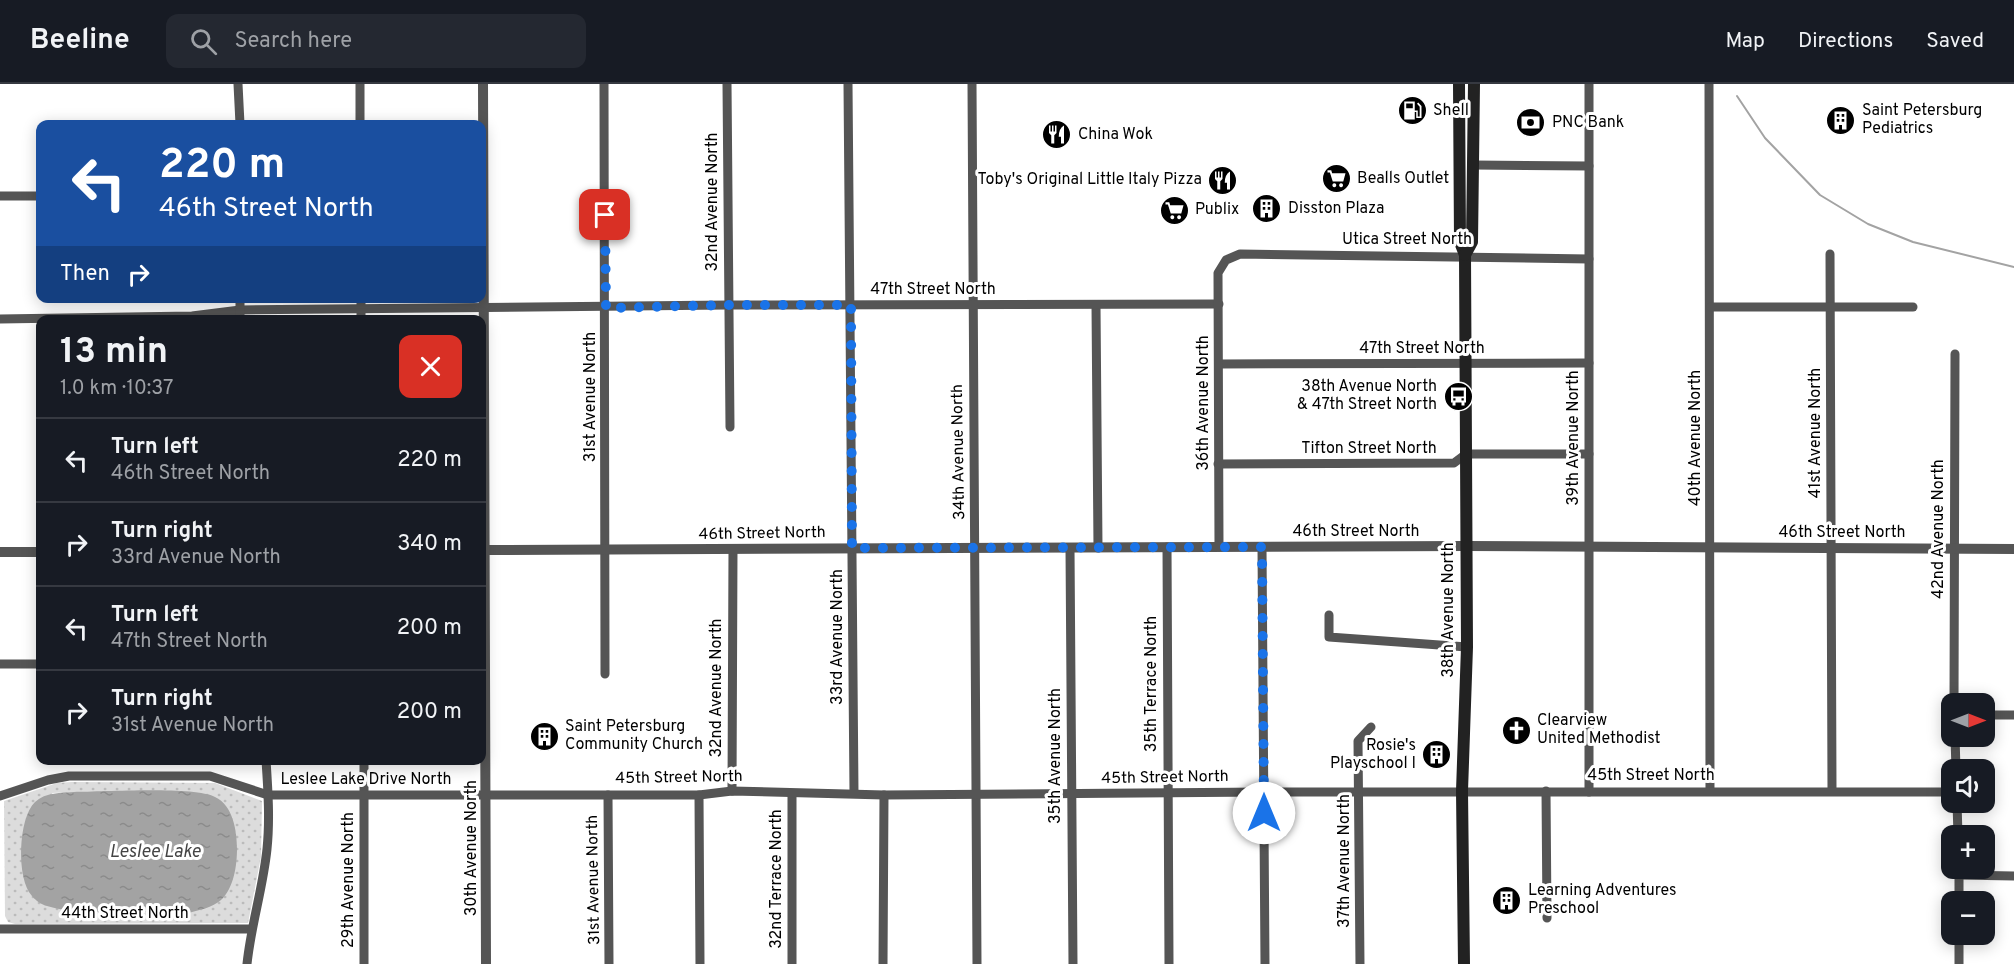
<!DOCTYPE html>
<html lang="en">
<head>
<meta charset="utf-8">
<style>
  body { margin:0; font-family:Overpass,sans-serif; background:#242831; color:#f1f3f6; height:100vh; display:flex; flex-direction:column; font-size:22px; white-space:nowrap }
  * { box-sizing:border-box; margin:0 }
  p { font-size:20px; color:#9ea1a6 }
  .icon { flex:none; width:33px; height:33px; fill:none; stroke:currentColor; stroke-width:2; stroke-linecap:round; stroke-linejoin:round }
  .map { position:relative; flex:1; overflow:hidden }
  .panel { position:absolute; left:36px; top:231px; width:450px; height:450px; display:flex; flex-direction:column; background:#171b24; border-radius:12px; box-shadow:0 3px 15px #0003 }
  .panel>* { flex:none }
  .top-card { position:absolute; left:36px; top:36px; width:450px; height:183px; border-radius:12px; box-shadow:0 3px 15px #0003; background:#1a4fa0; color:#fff; overflow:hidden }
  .needle { width:39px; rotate:90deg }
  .controls { position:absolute; left:1941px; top:609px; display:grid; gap:12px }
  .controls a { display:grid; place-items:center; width:54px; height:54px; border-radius:12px; background:#171b24; box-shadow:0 3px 15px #0003; font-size:30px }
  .pin { position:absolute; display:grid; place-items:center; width:51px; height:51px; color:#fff; margin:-26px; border-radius:12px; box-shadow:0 3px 9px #0006 }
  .me { position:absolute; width:66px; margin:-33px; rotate:0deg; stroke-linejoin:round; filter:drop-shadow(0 0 4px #0008) }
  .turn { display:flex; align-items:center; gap:21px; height:126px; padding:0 24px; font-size:27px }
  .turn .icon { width:78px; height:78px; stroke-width:2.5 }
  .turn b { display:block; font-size:42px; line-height:51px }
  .then { display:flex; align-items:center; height:57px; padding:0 24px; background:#0003; gap:12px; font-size:22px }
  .round { display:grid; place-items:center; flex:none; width:63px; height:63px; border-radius:12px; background:#242831 }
  .overview { display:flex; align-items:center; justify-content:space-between; height:102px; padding:0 24px }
  h1 { font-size:36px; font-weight:700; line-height:45px }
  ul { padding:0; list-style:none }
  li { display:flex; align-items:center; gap:18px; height:84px; padding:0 24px; border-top:2px solid #363941 }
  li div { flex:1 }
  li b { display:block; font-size:22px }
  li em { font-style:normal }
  header { display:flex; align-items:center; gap:36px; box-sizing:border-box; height:84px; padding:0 30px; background:#171b24; border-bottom:2px solid #363941 }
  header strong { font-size:28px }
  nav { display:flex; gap:33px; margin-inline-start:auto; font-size:21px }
  .search { width:420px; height:54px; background:#242831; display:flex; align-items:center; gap:15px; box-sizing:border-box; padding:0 21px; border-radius:12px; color:#9ea1a6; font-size:22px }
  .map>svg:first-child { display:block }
  .park { fill:url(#park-dots); fill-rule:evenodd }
  .water { fill:url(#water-ripples) }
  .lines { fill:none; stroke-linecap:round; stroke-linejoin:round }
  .stream { stroke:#a3a3a3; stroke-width:2 }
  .minor { stroke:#555; stroke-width:9 }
  .tertiary { stroke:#555; stroke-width:10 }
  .secondary { stroke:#222; stroke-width:12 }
  .route { stroke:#1a73e8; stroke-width:10; stroke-dasharray:0 18 }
  .labels { text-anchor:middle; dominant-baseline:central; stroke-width:6; stroke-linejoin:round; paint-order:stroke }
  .poi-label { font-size:16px; fill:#000; stroke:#fff; text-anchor:start }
  .street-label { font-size:16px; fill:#000; stroke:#fff }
  .water-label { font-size:18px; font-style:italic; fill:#444; stroke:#fff }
</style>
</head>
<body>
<header>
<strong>Beeline</strong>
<div class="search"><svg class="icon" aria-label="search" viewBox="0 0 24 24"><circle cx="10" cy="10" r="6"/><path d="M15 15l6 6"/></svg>Search here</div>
<nav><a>Map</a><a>Directions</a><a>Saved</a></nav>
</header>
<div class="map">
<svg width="2014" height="880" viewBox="0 0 2014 880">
  <defs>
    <pattern id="park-dots" width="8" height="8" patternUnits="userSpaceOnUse" patternTransform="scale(1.5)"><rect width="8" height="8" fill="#dcdcdc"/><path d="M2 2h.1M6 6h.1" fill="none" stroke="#bbb" stroke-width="1.8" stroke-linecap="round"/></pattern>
    <pattern id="water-ripples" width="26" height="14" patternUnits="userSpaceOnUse" patternTransform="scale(1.5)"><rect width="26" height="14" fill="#a3a3a3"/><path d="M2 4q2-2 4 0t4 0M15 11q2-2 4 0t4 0" fill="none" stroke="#8b8b8b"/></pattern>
  </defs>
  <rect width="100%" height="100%" fill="#fff"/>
  <path class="park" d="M72,698L215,699L262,717L261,773L248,839L15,840L8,838L5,832L4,717L57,699ZM74,708H190L225,721L236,750L185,830L151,828L52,709Z"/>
  <path class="water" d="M74,708C102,708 194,702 215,713C233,721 237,747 237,765C237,781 234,804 221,816C213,823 198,827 187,829C175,831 159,829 146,828C115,827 77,831 47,822C42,821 35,816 32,812C16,795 18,734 35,718C46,708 61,709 74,708Z"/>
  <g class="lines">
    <path class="stream" d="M1737,12L1765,54L1820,111L1868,140L1913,158L2014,183"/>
    <g class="minor">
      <path d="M238,0L240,40"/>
      <path d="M360,0V40"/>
      <path d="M604,0L605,590"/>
      <path d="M727,0L730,343"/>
      <path d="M848,0L854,709"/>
      <path d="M972,0L977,880"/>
      <path d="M1589,0V708"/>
      <path d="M1709,0L1710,707"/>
      <path d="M1473,81L1589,82"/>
      <path d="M0,112H40"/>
      <path d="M1830,170L1832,707"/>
      <path d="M361,214V236"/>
      <path d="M1096,221L1098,464"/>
      <path d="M1711,223H1913"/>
      <path d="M0,235L192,232L240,226L728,221L1219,220"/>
      <path d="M240,236V214"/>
      <path d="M1219,280L1589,279"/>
      <path d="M1218,380L1454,379L1466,370H1589"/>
      <path d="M1167,463L1169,880"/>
      <path d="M1219,463L1218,189L1226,176L1240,170L1589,175"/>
      <path d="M1262,463L1265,880"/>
      <path d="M1070,464L1073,880"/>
      <path d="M1329,531V553L1467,563"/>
      <path d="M0,580H40"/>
      <path d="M1954,620L1955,270"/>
      <path d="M1984,631H2014"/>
      <path d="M1955,652L1956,686"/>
      <path d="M364,676V880"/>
      <path d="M732,707L733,465"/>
      <path d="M1546,707L1547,834"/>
      <path d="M792,710V880"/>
      <path d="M608,711L609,880"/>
      <path d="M699,711L700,880"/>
      <path d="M0,712L48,696L69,692H210L268,711H699L732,707L884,711L1264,708H1952"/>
      <path d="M1957,718L1958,752"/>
      <path d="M1959,784V818"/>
      <path d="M1959,791L2014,792"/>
      <path d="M0,845H251"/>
      <path d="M1959,850V880"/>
      <path d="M247,880C251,841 263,804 267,765C270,736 268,706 266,676"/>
      <path d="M883,880L884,711"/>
      <path d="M1360,880L1358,657L1371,643"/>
    </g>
    <g class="tertiary">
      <path d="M483,0L486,880"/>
      <path d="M482,466L1466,462L2014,465"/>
      <path d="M0,468H40"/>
    </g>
    <g class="secondary">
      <path d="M1459,0L1460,158L1465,171L1467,563L1462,707L1464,880"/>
      <path d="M1465,171L1472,158L1474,0"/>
    </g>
  </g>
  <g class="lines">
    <path class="route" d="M605,131L606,224L728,221H851L852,464L1262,463L1264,729"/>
  </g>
  <defs>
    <symbol id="fuel-disc" viewBox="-11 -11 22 22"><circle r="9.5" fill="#000" stroke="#fff"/><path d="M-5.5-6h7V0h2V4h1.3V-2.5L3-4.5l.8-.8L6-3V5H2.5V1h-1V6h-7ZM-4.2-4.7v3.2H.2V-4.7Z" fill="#fff"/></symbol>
    <symbol id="building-disc" viewBox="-11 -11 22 22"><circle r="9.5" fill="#000" stroke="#fff"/><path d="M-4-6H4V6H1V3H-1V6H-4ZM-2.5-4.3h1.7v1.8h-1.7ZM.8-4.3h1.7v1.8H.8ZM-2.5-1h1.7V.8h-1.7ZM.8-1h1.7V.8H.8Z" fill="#fff"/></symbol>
    <symbol id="bank-disc" viewBox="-11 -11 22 22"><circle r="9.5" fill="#000" stroke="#fff"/><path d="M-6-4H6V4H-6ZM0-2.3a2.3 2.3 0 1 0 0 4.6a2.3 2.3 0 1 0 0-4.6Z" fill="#fff"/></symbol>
    <symbol id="restaurant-disc" viewBox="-11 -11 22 22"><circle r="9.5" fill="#000" stroke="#fff"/><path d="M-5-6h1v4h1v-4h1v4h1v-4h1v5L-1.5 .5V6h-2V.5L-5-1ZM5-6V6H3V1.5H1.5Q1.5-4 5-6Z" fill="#fff"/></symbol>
    <symbol id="supermarket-disc" viewBox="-11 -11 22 22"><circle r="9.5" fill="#000" stroke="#fff"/><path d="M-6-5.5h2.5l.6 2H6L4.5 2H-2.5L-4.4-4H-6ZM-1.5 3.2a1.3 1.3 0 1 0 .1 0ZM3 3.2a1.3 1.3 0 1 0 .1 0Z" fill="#fff"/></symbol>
    <symbol id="bus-disc" viewBox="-11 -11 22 22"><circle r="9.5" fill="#000" stroke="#fff"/><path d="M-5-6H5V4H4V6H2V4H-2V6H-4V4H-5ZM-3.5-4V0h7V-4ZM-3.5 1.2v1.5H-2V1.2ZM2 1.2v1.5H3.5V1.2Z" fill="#fff"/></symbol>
    <symbol id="church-disc" viewBox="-11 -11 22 22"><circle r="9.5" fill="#000" stroke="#fff"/><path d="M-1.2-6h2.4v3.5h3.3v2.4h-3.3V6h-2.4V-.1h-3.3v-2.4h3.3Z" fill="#fff"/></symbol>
  </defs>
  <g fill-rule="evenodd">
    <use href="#fuel-disc" x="1396" y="10" width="33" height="33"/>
    <use href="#building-disc" x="1824" y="20" width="33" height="33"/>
    <use href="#bank-disc" x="1514" y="22" width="33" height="33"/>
    <use href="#restaurant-disc" x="1040" y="34" width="33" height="33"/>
    <use href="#supermarket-disc" x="1320" y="78" width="33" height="33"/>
    <use href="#restaurant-disc" x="1206" y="80" width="33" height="33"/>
    <use href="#building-disc" x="1250" y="108" width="33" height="33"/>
    <use href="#supermarket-disc" x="1158" y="110" width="33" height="33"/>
    <use href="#bus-disc" x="1442" y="296" width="33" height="33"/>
    <use href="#church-disc" x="1500" y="630" width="33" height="33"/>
    <use href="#building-disc" x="528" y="636" width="33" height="33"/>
    <use href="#building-disc" x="1420" y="654" width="33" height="33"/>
    <use href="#building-disc" x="1490" y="800" width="33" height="33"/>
  </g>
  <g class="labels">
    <g class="poi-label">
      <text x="1433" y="27">Shell</text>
      <text x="1862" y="27">Saint Petersburg<tspan x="1862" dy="18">Pediatrics</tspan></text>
      <text x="1552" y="39">PNC Bank</text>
      <text x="1078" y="51">China Wok</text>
      <text x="1357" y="95">Bealls Outlet</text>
      <text x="1202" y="96" text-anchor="end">Toby's Original Little Italy Pizza</text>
      <text x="1288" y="125">Disston Plaza</text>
      <text x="1195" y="126">Publix</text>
      <text x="1437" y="303" text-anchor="end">38th Avenue North<tspan x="1437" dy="18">&amp; 47th Street North</tspan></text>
      <text x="1537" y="637">Clearview<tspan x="1537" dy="18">United Methodist</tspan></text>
      <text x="565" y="643">Saint Petersburg<tspan x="565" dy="18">Community Church</tspan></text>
      <text x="1416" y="662" text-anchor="end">Rosie's<tspan x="1416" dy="18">Playschool I</tspan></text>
      <text x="1528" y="807">Learning Adventures<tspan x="1528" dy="18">Preschool</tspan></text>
    </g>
    <g class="street-label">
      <text transform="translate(713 118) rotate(-90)">32nd Avenue North</text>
      <text x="1407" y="156">Utica Street North</text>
      <text x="933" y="206">47th Street North</text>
      <text x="1422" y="265">47th Street North</text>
      <text transform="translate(591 313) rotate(-90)">31st Avenue North</text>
      <text transform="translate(1204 319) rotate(-90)">36th Avenue North</text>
      <text transform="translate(1816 349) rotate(-90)">41st Avenue North</text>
      <text transform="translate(1574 354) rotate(-90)">39th Avenue North</text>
      <text transform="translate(1696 354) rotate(-90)">40th Avenue North</text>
      <text x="1369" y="365">Tifton Street North</text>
      <text transform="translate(959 368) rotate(-91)">34th Avenue North</text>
      <text transform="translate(1939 445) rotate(-90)">42nd Avenue North</text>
      <text x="1356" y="448">46th Street North</text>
      <text x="1842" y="449">46th Street North</text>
      <text transform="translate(762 450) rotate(-1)">46th Street North</text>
      <text transform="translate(1449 526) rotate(-90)">38th Avenue North</text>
      <text transform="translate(838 553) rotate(-90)">33rd Avenue North</text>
      <text transform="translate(1152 600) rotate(-90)">35th Terrace North</text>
      <text transform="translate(717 604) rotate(-90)">32nd Avenue North</text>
      <text transform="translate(1056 672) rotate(-90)">35th Avenue North</text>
      <text x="1651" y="692">45th Street North</text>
      <text transform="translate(679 694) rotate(-1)">45th Street North</text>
      <text transform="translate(1165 694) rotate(-1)">45th Street North</text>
      <text x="366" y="696">Leslee Lake Drive North</text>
      <text transform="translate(472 764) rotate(-90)">30th Avenue North</text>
      <text transform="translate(1345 777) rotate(-90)">37th Avenue North</text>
      <text transform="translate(777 795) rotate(-90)">32nd Terrace North</text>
      <text transform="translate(349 796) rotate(-90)">29th Avenue North</text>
      <text transform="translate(594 796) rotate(-91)">31st Avenue North</text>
      <text x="125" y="830">44th Street North</text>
    </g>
    <g class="water-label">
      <text x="155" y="768">Leslee Lake</text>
    </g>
  </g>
</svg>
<div class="controls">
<a><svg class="needle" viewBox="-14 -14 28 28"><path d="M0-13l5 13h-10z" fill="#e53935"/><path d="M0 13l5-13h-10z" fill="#9ea1a6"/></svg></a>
<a><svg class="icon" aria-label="sound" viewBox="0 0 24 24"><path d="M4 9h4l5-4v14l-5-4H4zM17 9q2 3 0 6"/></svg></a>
<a>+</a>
<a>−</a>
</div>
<div class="pin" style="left:605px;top:131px;background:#d93025"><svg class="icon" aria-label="arrive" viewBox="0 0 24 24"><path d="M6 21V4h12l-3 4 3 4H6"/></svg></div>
<svg class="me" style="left:1264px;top:729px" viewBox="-20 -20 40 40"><circle r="19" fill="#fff"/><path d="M0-13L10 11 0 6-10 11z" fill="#1a73e8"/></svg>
<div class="top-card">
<div class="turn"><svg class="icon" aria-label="left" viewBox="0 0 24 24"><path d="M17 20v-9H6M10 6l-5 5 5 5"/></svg><div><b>220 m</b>46th Street North</div></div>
<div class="then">Then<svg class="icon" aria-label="right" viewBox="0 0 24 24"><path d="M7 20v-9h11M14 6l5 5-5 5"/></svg></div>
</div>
<section class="panel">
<div class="overview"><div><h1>13 min</h1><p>1.0 km · 10:37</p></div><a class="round" style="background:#d93025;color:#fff"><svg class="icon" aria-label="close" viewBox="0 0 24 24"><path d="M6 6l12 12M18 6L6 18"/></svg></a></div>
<ul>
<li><svg class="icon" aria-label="left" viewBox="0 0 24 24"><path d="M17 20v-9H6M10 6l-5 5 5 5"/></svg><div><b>Turn left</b><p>46th Street North</p></div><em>220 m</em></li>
<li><svg class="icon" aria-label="right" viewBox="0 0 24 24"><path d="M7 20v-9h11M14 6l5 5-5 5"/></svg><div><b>Turn right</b><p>33rd Avenue North</p></div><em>340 m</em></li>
<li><svg class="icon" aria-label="left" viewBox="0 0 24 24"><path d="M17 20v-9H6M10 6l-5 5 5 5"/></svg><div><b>Turn left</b><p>47th Street North</p></div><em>200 m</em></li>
<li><svg class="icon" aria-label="right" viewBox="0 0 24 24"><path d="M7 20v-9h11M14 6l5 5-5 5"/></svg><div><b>Turn right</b><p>31st Avenue North</p></div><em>200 m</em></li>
</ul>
</section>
</div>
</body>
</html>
